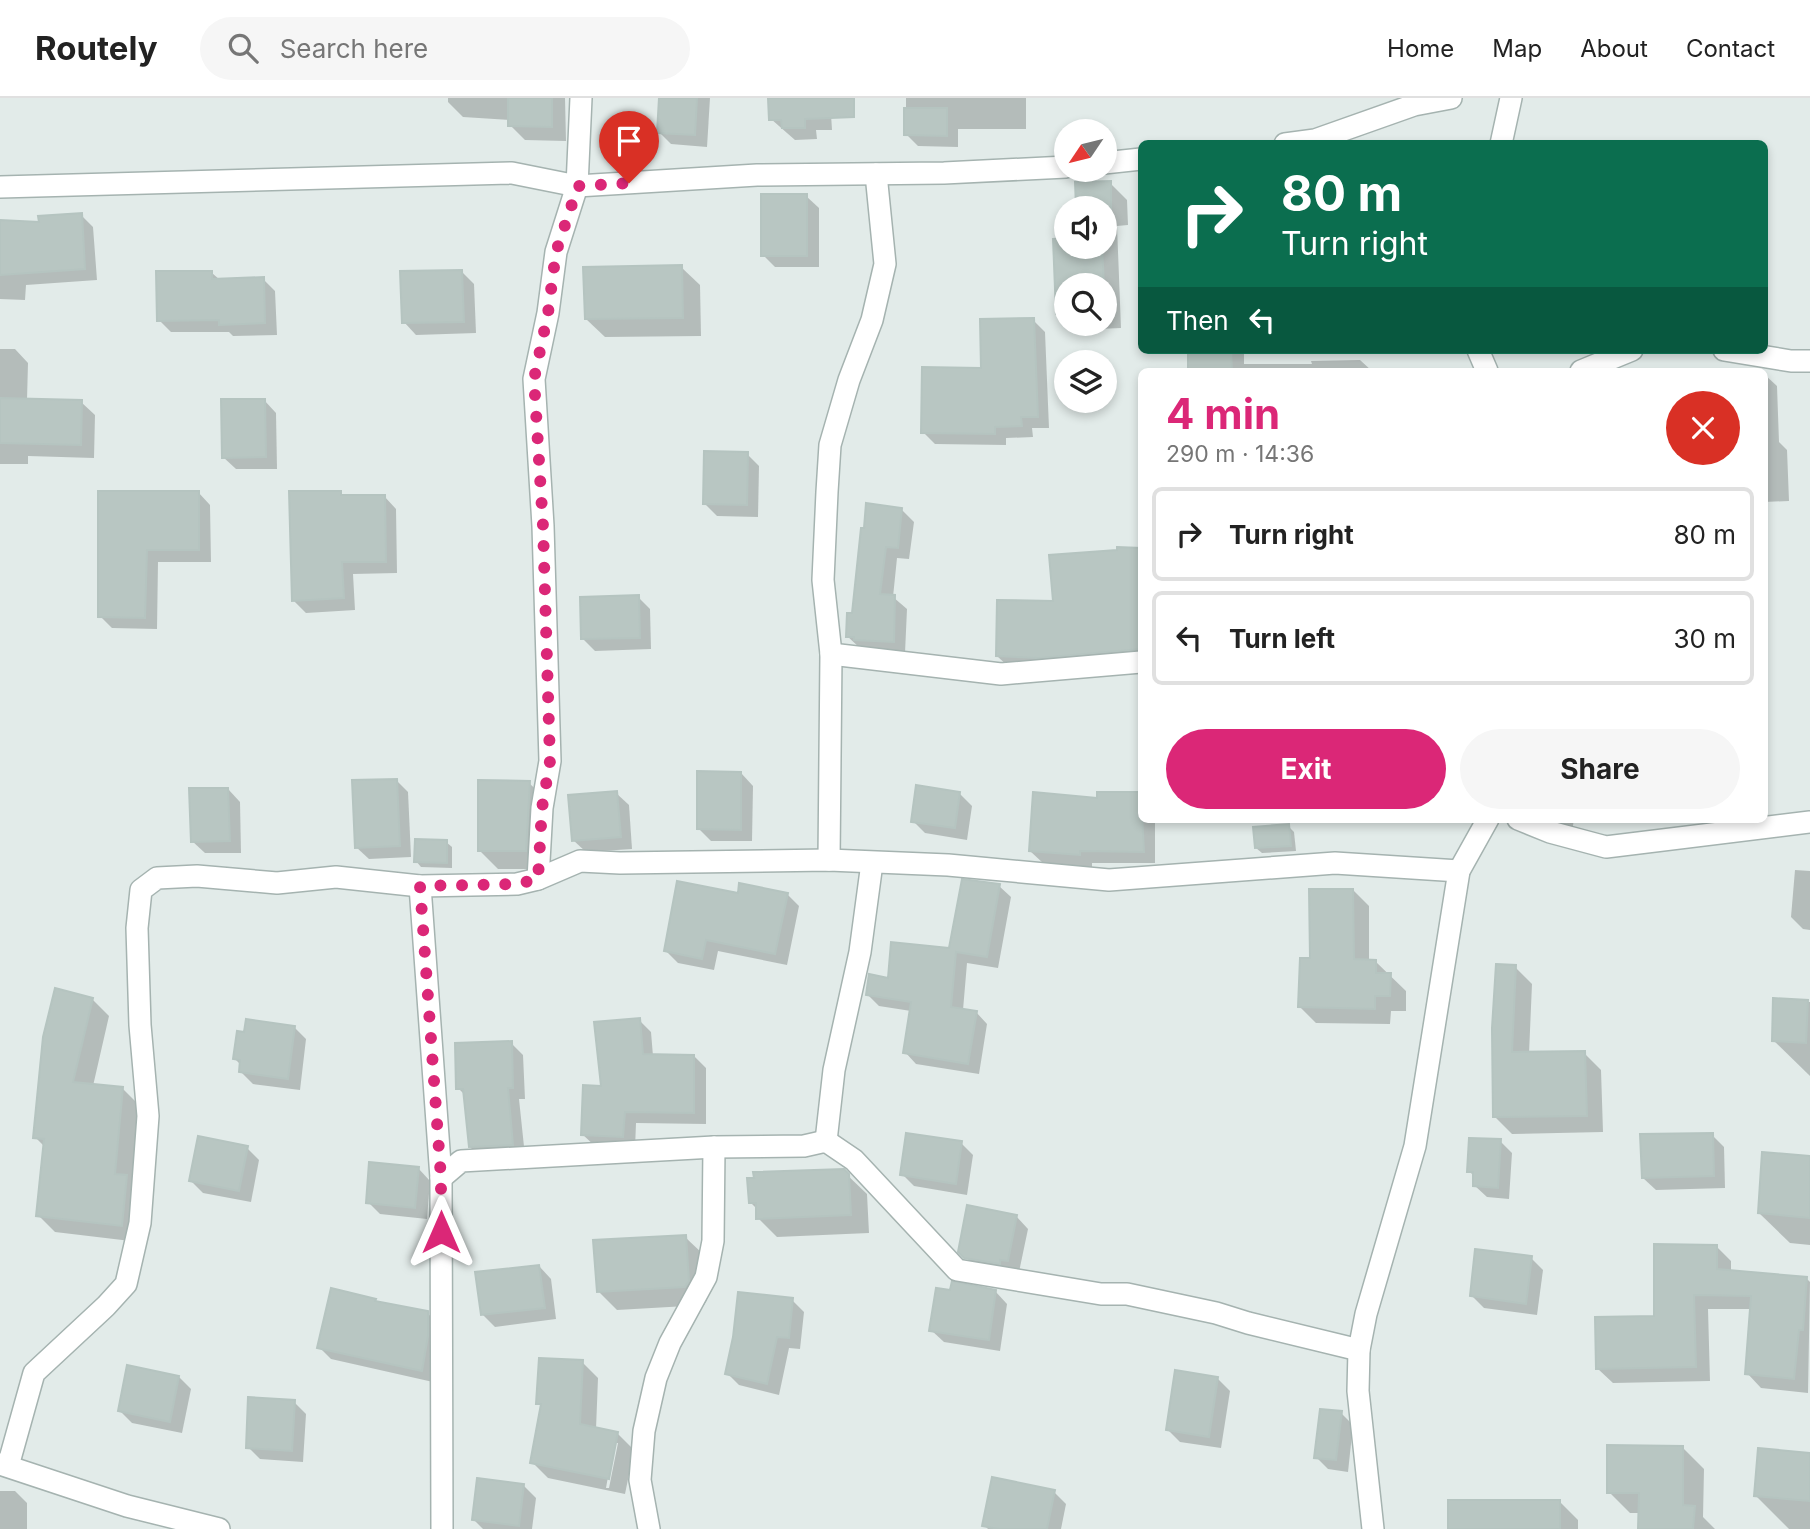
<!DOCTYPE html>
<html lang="en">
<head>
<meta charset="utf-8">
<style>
  body { margin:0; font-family:Inter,sans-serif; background:#f6f6f6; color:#222; height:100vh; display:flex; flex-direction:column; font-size:26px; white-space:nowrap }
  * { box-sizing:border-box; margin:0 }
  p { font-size:23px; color:#767676 }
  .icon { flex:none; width:38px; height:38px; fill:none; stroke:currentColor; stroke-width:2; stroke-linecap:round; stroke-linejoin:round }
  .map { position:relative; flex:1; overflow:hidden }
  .details { position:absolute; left:1138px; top:270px; width:630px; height:455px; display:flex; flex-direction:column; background:#fff; border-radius:10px; box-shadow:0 4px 10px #0003 }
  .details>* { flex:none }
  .banner { position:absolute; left:1138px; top:42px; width:630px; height:214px; border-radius:10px; box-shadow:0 4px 10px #0003; background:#0b6e4f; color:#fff; overflow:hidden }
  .needle { width:46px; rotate:235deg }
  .buttons { position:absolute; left:1054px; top:21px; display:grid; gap:14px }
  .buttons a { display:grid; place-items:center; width:63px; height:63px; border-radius:50%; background:#fff; box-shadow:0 4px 10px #0003; font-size:35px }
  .pin { position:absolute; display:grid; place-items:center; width:60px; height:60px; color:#fff; margin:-72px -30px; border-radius:50% 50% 50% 0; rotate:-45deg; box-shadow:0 0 7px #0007 }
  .pin .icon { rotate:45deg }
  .me { position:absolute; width:77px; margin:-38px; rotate:0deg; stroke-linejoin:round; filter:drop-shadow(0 0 5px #0008) }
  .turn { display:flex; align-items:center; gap:24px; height:147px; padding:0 28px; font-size:32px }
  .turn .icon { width:91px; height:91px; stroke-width:2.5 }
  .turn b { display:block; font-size:49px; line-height:60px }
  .then { display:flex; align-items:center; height:66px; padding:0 28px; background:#0003; gap:14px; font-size:26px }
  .round { display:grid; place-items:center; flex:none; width:74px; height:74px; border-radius:37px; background:#f6f6f6 }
  .head { display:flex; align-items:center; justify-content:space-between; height:119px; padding:0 28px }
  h1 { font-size:42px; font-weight:700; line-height:52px; color:#db2777 }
  .primary-button { display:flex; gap:14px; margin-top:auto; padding:14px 28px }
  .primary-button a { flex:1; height:80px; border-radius:42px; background:#db2777; color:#fff; font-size:28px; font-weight:700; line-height:80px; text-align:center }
  .primary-button a+a { background:#f6f6f6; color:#222 }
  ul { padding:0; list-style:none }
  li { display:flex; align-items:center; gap:21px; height:94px; margin:0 14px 10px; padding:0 14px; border:4px solid #e0e0e0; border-radius:10px }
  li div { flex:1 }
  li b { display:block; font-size:26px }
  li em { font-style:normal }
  header { display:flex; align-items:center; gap:42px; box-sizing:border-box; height:98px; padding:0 35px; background:#fff; border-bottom:2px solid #e0e0e0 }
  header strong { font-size:33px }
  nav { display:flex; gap:38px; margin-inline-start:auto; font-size:24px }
  .search { width:490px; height:63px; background:#f6f6f6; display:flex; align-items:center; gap:18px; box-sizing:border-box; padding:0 24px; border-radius:38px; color:#767676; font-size:26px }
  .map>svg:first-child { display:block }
  .shadow { fill:#0003; fill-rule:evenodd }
  .building { fill:#b8c6c2; stroke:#b5c4c0; stroke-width:2 }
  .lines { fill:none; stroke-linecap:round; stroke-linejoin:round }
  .street-casing { stroke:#a5b3b0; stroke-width:24 }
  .street { stroke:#fff; stroke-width:21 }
  .route { stroke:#db2777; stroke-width:12; stroke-dasharray:0 21.6 }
</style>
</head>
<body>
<header>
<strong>Routely</strong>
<div class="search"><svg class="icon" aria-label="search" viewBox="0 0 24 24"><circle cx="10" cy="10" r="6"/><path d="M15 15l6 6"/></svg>Search here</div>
<nav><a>Home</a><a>Map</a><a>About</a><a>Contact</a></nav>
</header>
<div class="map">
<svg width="1810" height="1431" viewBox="0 0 1810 1431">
  <rect width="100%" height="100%" fill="#e2ebe9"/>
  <g class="shadow">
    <path d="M448,0H565L566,43L525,42L510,27V22L463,19L448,4Z"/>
    <path d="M661,0H710L707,49L671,46L659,34Z"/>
    <path d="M770,0H830L832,32H816L817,41L795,42L771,21Z"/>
    <path d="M906,0H1026V31H958V49L918,48L906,36Z"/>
    <path d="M1110,85L1127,102L1128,127L1117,128L1121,230L1075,232L1069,226H1104V187H1066V223L1058,215L1066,149H1104V110H1078L1077,86Z"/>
    <path d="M806,98L819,110V169H775L763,157Z"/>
    <path d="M81,117L93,129L97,182L26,187L25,202L0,201V124L41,126Z"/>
    <path d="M681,169L700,187L701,238L605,239L586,221Z"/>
    <path d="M462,174L474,186L476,235L416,237L404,224Z"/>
    <path d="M212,175L220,182L263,181L275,193L277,237L233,238L229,234H171L159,222Z"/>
    <path d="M1033,222L1045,234L1049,330H1032L1033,339L1006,340V347L935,346L923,334Z"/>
    <path d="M0,251H15L28,265L27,302L81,304L95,317L94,360L28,358V366H0Z"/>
    <path d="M1190,252H1244V266H1312L1311,263L1360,262L1372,273H1190Z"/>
    <path d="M1764,276L1777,288L1779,344L1787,352L1789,403L1764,404Z"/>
    <path d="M264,302L276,315L277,371H236L223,359Z"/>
    <path d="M747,356L759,368L758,419L717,418L705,406Z"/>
    <path d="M100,394H198L210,407L211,464H158L157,531L112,530L100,518Z"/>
    <path d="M340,394L344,399L384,398L396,411L397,475L353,476L355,512L306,515L294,503Z"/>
    <path d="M901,411L914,424L909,461L897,460L893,499L907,511L905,555L860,550L847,538L853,517Z"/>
    <path d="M1141,452V566L1012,572L997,558L1055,505Z"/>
    <path d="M638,499L650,511L651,551L595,553L583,541Z"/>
    <path d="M741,675L753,688L752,743H711L699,731Z"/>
    <path d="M396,682L408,694L411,759L369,761L356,749Z"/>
    <path d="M529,685L548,703L544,771H498L479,752Z"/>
    <path d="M228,691L240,704L241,755H205L192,743Z"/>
    <path d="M616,695L629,707L632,751L586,754L573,742Z"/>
    <path d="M960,696L972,708L967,742L925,735L913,723Z"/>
    <path d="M1098,702L1141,721H1155V765H1092V769L1043,765L1030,753Z"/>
    <path d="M1548,721H1574L1572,734L1554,728Z"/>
    <path d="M1288,728L1294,734L1296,753L1262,755L1256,750Z"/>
    <path d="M446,744L452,749V770L421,769L416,763Z"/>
    <path d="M1795,772L1810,773V832L1803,831L1791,819Z"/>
    <path d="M999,788L1011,799L998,870L967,865L963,912L976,914L987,926L979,976L916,966L905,954L911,913L879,908L868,897L890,882L951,852Z"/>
    <path d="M1353,792L1369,808V864H1376L1406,893V913H1391L1390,926L1316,925L1300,909L1312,862Z"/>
    <path d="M787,796L799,808L787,867L718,853L714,872L678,865L666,853Z"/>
    <path d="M1515,869L1532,886L1529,956L1584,955L1601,972L1603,1034L1512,1036L1495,1019Z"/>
    <path d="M92,901L109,918L93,988L123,991L140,1008L132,1084L144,1096L139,1144L55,1134L38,1117L45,1049L35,1039Z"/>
    <path d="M1774,902L1810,904V978L1773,942Z"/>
    <path d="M639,922L651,934L653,958H694L706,970V1026L636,1025L635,1051L595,1048L582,1036L602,990Z"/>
    <path d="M294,929L306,941L300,992L253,986L241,974V967L235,961L245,936Z"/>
    <path d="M511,945L523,957L525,1001H519L525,1058L482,1061L470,1049L465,997L458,990Z"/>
    <path d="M1712,1037L1724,1049L1725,1090L1656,1092L1643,1080Z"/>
    <path d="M1500,1043L1512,1055L1509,1101L1487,1099L1474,1087L1475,1079L1469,1073Z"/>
    <path d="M961,1045L973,1057L967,1097L914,1088L902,1076Z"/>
    <path d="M247,1050L259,1062L251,1104L203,1095L191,1083Z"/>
    <path d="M1810,1059V1147L1790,1145L1759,1115Z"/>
    <path d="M418,1070L430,1083L427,1121L380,1116L368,1104Z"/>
    <path d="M843,1073L867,1096L869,1135L777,1139L758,1120V1112L750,1104Z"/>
    <path d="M1016,1118L1028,1131L1019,1174L978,1171L960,1153Z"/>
    <path d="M685,1139L704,1157L707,1202L704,1207L617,1212L599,1194Z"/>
    <path d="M1716,1148L1731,1163V1174L1806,1180L1810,1184L1808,1295L1761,1290L1747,1275L1752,1211H1708L1710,1283L1613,1285L1598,1271L1655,1220Z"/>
    <path d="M1531,1160L1543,1172L1537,1217L1484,1210L1471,1197Z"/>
    <path d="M539,1168L551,1181L556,1221L495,1229L482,1216Z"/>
    <path d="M995,1193L1007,1206L1000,1253L944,1244L931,1232Z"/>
    <path d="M792,1202L804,1214L800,1251L789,1250L779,1297L739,1287L727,1275Z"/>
    <path d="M377,1205L427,1215L440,1227L433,1284L331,1261L319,1249Z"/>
    <path d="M582,1264L598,1280L596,1331L617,1335L634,1352L625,1396L548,1380L532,1364L542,1309L538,1305ZM614,1345H618L609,1390H606Z"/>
    <path d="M179,1279L191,1291L182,1335L132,1325L120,1313Z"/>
    <path d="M1218,1281L1230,1293L1221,1350L1180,1344L1168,1332Z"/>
    <path d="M294,1304L306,1316L303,1364L260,1361L248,1349Z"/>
    <path d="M1341,1315L1353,1327L1348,1374L1328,1371L1316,1359Z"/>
    <path d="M1683,1350L1704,1371L1703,1419L1715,1431H1639L1640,1415H1630L1609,1394Z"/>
    <path d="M1810,1356V1431H1789L1756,1398Z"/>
    <path d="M524,1388L536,1400L532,1431H483L473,1421Z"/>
    <path d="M0,1393H15L27,1405V1431H0Z"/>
    <path d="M1054,1394L1066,1406L1061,1431H988L984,1427Z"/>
    <path d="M1560,1404L1578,1422V1431H1450Z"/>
  </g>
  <g class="building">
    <path d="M508,0H552V29L508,28Z"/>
    <path d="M659,0H697L695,37L657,35Z"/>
    <path d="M768,0H854V19L805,21V30H782L781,22H769Z"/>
    <path d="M904,10H947V38L904,37Z"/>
    <path d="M1111,83V111L1076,110L1075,84Z"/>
    <rect x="761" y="96" width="46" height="62"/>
    <path d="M82,115L85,171L0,177V122L39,124L38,118Z"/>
    <path d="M1066,140V149H1102L1104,187H1066V215L1056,216L1053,141Z"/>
    <path d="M682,167L683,220L585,221L583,169Z"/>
    <path d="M462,172L464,224L402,225L400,173Z"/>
    <path d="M156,173H212V181L264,179L265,225L219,227V222L157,223Z"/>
    <path d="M1034,220L1038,319H1021L1022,328L995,329V336L921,335L922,269L981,270L980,221Z"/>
    <path d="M1188,252H1231L1232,273H1188Z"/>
    <path d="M0,300L82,302L81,347L0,345Z"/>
    <path d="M221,301H265L266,359L222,360Z"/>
    <path d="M704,353L748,354L747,407L703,406Z"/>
    <path d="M98,393H199V452H147L145,520L98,519Z"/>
    <path d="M289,393H341V397H385L386,464H342L344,500L292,503Z"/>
    <path d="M866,405L902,410L898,450L886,449L880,496L895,497L894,544L854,542V539H846L847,515H852L861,430H864Z"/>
    <path d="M1117,449L1141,450V551L1039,560L996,558L997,502L1053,503L1049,457L1117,452Z"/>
    <path d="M639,497L640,540L581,541L580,499Z"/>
    <path d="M697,673L741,674V732L697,731Z"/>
    <path d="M397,681L400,748L355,750L352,682Z"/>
    <path d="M478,682L530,683L526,753H478Z"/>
    <path d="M916,687L960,694L955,730L911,724Z"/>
    <path d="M189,690H228L230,743L191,744Z"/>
    <path d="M617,693L621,739L572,743L568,697Z"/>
    <path d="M1033,694L1097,700V694H1141L1144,754L1080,753V757L1029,753Z"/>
    <path d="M1289,726L1291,748L1255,750L1253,729Z"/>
    <path d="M415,741L447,742V765L414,764Z"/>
    <path d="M962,781L1000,786L987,859L956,854L951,909L977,913L968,966L903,955L911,904L866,897L869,876L888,880L891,844L949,850Z"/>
    <path d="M677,783L738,795L739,785L788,795L775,856L706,842L702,861L664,853Z"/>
    <path d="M1309,791H1353L1354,861L1376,862V875H1391L1390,898H1375V911L1298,909L1300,860H1310Z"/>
    <path d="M1496,866L1516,867L1512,954L1585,953L1587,1018L1493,1019L1492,930Z"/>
    <path d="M55,890L93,900L73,984L123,989L115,1076L127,1077L122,1128L36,1118L44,1041L33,1040L43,939Z"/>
    <path d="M1773,900L1808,902L1806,945L1772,943Z"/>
    <path d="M640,920L643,956L694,957V1015L625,1014L623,1039L581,1037L583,987L601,988L594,924Z"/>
    <path d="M246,921L295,928L288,981L239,974L240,962L233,961L237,933L244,934Z"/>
    <path d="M512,943L513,990H508L513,1047L469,1049L463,991H456L455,945Z"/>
    <path d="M906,1035L962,1043L956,1086L900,1077Z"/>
    <path d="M1713,1035L1714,1078L1642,1080L1640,1036Z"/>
    <path d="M198,1038L248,1048L239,1093L189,1083Z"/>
    <path d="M1469,1040L1501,1041L1498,1090L1473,1088V1074H1467Z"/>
    <path d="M1762,1054L1810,1058V1120L1758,1115Z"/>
    <path d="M369,1064L419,1069L415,1110L366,1105Z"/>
    <path d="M844,1071L849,1076L851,1117L756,1121V1105H749L747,1080H754L753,1074Z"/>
    <path d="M967,1107L1017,1117L1008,1163L1000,1162V1166L964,1160L958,1154Z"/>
    <path d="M686,1137L689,1183L685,1189L597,1194L593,1142Z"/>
    <path d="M1654,1146L1717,1147V1171L1807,1179L1803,1232H1799L1794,1281L1745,1276L1751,1198L1694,1197L1696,1269L1596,1271L1595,1219L1654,1218Z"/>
    <path d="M1475,1151L1532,1158L1526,1206L1470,1198Z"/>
    <path d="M539,1167L545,1210L481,1217L475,1174Z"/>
    <path d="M952,1183L996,1192L989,1242L929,1233L936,1190L950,1192Z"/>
    <path d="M331,1190L376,1201L375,1203L428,1213V1238L422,1273L317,1250Z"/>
    <path d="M738,1194L793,1200L789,1240L777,1239L767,1286L725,1276L733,1239Z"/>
    <path d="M539,1260L583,1262L580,1326L618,1334L609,1381L530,1365L541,1306H536Z"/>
    <path d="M127,1267L179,1278L170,1324L118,1313Z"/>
    <path d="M1175,1272L1218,1279L1209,1339L1166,1332Z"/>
    <path d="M248,1299L295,1302L292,1353L246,1350Z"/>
    <path d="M1320,1311L1342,1313L1336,1362L1314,1360Z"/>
    <path d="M1607,1347L1683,1348V1407L1695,1408L1693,1431H1638L1639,1395H1607Z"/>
    <path d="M1758,1350L1810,1355V1403L1754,1398Z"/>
    <path d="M992,1379L1055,1392L1047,1431H999L982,1428Z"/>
    <path d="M477,1380L524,1386L519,1428L472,1422Z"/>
    <rect x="1448" y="1402" width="112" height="29"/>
  </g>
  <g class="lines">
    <defs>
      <g id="street">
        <path d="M1285,46L1315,42L1414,7L1451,0"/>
        <path d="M1501,46L1511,0"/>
        <path d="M1104,65L1141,61"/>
        <path d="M0,89L512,75L577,88L757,77L944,75L1066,69"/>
        <path d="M1478,252L1487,273"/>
        <path d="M1724,252L1791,263H1810"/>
        <path d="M1581,273L1632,252"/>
        <path d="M831,556L1001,576L1141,564"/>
        <path d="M1518,721L1550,734L1606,749L1810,724"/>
        <path d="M829,762L831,556L823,482L827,394L830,347L849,282L872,222L885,166L876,76"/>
        <path d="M538,781L542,710L550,663L543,428L534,281L548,215L556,154L577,88L581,0"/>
        <path d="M420,788L441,1080L442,1431"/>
        <path d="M826,1043L834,972L860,854L872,765"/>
        <path d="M441,1080L461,1063L714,1049L804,1048L826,1043L854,1062L957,1172L1101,1196H1127L1216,1215L1248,1225L1359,1252"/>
        <path d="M0,1366L127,1408L219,1431"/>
        <path d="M8,1368L34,1275L106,1208L126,1186L140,1125L148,1018L140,927L137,830L141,792L157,780L197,778L277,785L336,779L420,788L517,786L538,781L580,763L620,765L829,762L948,767L1109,782L1335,765L1459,773"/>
        <path d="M649,1431L640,1382L644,1333L656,1280L670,1245L706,1179L713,1143L714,1049"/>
        <path d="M1373,1431L1358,1293L1359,1252L1366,1216L1415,1048L1459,773L1488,721"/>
      </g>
    </defs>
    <use href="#street" class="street-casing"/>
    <use href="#street" class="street"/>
  </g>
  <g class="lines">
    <path class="route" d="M441,1134V1080L420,788L517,786L538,781L542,710L550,663L543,428L534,281L548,215L556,154L578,88L629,85"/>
  </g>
</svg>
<div class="buttons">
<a><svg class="needle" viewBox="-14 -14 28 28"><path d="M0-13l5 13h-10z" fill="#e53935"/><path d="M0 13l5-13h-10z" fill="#767676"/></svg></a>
<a><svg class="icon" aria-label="sound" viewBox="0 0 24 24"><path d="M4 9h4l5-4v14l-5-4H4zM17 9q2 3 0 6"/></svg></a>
<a><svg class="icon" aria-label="search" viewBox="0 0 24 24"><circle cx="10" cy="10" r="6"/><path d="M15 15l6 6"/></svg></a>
<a><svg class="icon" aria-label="layers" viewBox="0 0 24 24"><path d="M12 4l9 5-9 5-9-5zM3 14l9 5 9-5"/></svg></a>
</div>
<div class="pin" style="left:629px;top:85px;background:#d93025"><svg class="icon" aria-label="arrive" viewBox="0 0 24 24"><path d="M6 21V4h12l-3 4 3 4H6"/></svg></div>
<svg class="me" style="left:441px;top:1134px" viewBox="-20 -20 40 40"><path d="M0-17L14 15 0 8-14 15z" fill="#db2777" stroke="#fff" stroke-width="4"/></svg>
<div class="banner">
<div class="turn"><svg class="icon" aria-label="right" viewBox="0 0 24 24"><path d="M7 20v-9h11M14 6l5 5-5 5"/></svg><div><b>80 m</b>Turn right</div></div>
<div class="then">Then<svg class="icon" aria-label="left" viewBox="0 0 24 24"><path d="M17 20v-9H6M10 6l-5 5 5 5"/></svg></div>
</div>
<section class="details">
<div class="head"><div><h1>4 min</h1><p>290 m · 14:36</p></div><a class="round" style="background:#d93025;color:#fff"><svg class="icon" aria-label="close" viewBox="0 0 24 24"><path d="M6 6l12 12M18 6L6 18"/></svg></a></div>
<ul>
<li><svg class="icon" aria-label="right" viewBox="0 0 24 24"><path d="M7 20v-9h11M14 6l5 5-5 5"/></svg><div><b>Turn right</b></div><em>80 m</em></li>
<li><svg class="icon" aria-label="left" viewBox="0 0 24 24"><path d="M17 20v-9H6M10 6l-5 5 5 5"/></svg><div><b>Turn left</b></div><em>30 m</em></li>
</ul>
<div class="primary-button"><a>Exit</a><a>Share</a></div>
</section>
</div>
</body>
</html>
